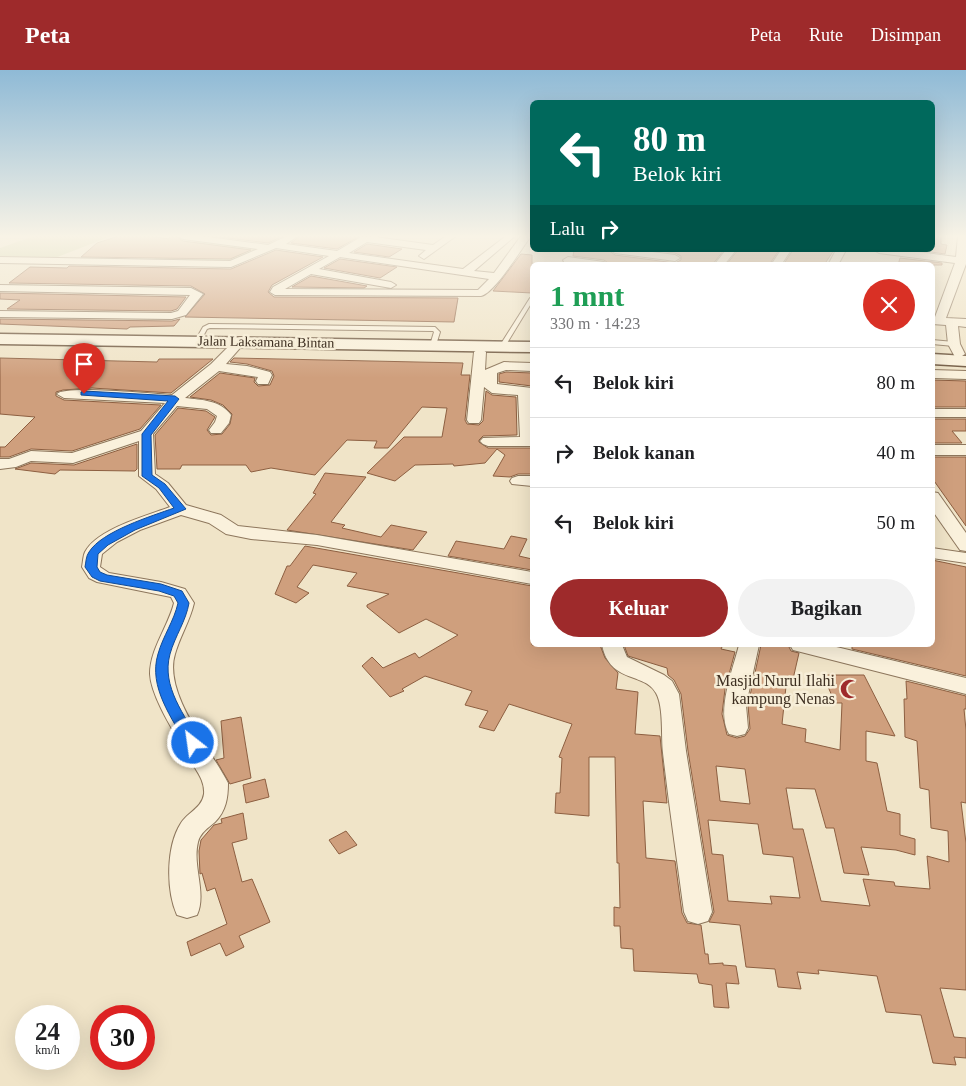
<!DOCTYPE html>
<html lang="id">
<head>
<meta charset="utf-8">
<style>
  body { margin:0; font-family:Georgia,serif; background:#f2f2f2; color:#202124; height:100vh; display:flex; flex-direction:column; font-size:19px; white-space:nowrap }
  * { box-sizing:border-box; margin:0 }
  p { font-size:16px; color:#757577 }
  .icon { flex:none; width:28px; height:28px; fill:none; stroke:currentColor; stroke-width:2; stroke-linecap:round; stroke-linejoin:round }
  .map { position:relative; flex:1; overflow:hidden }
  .sheet { position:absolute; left:530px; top:192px; width:405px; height:385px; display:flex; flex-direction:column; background:#fff; border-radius:8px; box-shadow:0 5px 20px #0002 }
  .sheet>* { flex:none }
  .banner { position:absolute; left:530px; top:30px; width:405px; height:152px; border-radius:8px; box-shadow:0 5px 20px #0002; background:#00695c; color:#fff; overflow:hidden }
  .speed { position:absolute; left:15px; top:935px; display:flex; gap:10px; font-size:25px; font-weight:700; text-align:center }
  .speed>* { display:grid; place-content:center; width:65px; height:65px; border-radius:50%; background:#fff; box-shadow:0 5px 20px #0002; line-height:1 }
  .speed small { font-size:12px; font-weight:400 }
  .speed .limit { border:8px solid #d22; background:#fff; color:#111 }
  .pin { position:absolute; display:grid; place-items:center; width:42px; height:42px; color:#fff; margin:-51px -21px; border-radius:50% 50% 50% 0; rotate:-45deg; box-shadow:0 0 5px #0007 }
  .pin .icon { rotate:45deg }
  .me { position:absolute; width:55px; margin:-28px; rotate:330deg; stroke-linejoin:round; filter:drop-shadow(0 0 4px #0008) }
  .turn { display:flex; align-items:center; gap:18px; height:105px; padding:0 20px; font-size:22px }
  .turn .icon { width:65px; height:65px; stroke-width:2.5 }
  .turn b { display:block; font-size:35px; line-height:42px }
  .then { display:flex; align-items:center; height:48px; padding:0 20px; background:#0003; gap:10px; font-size:19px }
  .round { display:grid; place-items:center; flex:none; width:52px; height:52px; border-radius:26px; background:#f2f2f2 }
  .headline { display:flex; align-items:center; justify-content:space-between; height:85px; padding:0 20px }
  h1 { font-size:30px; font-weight:700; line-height:38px; color:#1e9e55 }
  .cta { display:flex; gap:10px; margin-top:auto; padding:10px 20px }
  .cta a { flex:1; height:58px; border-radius:30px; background:#9e2a2b; color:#fff; font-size:20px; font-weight:700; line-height:58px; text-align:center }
  .cta a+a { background:#f2f2f2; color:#202124 }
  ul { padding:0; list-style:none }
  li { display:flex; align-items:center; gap:15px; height:70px; padding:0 20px; border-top:1px solid #e0e0e0 }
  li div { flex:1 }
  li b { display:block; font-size:19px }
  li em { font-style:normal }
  header { display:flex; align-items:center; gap:30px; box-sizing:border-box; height:70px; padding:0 25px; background:#9e2a2b; color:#fff }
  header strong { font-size:24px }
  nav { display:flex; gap:28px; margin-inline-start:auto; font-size:18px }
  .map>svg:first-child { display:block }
  .green { fill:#c9cf9b }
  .building { fill:#cf9f7d; stroke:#8d5f41; fill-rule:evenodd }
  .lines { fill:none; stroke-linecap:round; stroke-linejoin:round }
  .lane-casing { stroke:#8d765c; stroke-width:2 }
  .street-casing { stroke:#8d765c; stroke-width:2 }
  .secondary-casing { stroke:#6f573f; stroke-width:3 }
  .lane { fill:#faf1dc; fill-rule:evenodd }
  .street { fill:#faf1dc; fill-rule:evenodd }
  .secondary { fill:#faf1dc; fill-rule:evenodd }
  .route { fill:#1a73e8; stroke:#114b97 }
  .labels { text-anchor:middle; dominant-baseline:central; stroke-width:5; stroke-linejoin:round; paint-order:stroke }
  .far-street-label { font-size:14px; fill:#3d2e20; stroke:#f7eed8 }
  .poi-label { font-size:16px; fill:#3d2e20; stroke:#f7eed8; text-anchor:end }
</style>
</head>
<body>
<header>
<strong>Peta</strong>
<nav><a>Peta</a><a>Rute</a><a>Disimpan</a></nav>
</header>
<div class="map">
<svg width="966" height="1016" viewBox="0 0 966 1016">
  <rect width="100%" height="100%" fill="#f0e4c8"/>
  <g class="green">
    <path d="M34,166H100L109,167L47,191L0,190V178Z"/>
    <path d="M200,169L263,177L235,191L146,192Z"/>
  </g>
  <g class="building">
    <path d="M119,166H149L169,169L170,166H176L183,171L251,180L230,189L81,187L97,173Z"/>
    <path d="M212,166H283L268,173Z"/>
    <path d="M300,166H360L337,179L291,173Z"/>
    <path d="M932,166H941V174L947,175L945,184L917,180H932Z"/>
    <path d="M367,174L402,179L389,187L354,182Z"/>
    <path d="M276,180L323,187L272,215L268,222L274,227L458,228L454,252L185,247L205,224L191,216L9,213L30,197L67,198L69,196L231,199Z"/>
    <path d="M574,180H608L615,185L675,193L681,190V186L675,183L651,180H724L712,195H611L604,190L573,186Z"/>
    <path d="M738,180H779L769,195H726Z"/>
    <path d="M793,180H834L824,195H783Z"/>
    <path d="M521,184L532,185V223L493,221Z"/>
    <path d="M900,188L942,193V195H898Z"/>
    <path d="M340,189L397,197L380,208L324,198Z"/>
    <path d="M311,206L367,216L364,218L292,217Z"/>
    <path d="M0,223L186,227L177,239L171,241L7,239L20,230L0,229Z"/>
    <path d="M0,249L172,251L180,249L174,256L130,257L127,259L0,254Z"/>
    <path d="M0,288L157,292L159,289H213L171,323L92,318L63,320L56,322V326L64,330L161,335L140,359L72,381L31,379L9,387H0V377H5L35,347L0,344Z"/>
    <path d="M234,288L463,293L461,305H470L465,350L467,354L479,355L483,351L486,321L492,325L516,327L517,365L483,366L479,370V372L488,378H532V404H518L510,407L493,406L505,385L497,379L485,393L454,396L453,394L415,395L395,411L367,403L404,367H442L447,338L422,337L388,378H374L377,371L347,370L315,405L271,398L251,402L246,395H182L180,399H157L155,365L178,338L206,341L215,347L207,360L211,365L222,364L230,354L232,344L223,335L211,330L190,327L220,303L255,308L254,312L258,316L270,315L274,306L272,301L247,294L230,292Z"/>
    <path d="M506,302L532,303V316L499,312V304Z"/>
    <path d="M932,310L966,311V337H932Z"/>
    <path d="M932,349H966V361H952L962,373H932Z"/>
    <path d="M137,374V399L135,401L60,400L55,404L15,399L31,393L74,395Z"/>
    <path d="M932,387H966V456L932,408Z"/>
    <path d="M325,403L366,407L331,452L345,455L342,458L381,467L391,455L427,462L413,480L287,460L316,424L313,423Z"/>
    <path d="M511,466L527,469L519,486L532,489V500L448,486L456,471L504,479Z"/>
    <path d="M305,476L532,516V575H600L605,588L618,603L616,619L638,622L635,664L660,666L667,733L643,731L646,788L675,791L682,843L687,853L701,855L705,884H708L709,894L723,893V895L736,896L739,914L726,913L729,938L714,937L712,915L699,913L697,904L634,901L633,879L621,878L620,856H614V837L620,838L619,793H617L615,687H589V746L555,743L556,723H560L562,688L559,687L572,654L509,634L494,661L479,657L488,641L465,635L472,621L425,606L402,619L404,621L390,627L362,596L372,587L383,598L415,583L419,588L458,565L426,549L399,563L367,537V535L389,524L347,516L357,503L313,495L297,517L309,523L296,533L275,524L287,496H290Z"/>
    <path d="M932,490L966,497V606L852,579V575H932Z"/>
    <path d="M624,575H723L721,579L735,582L725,619L722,644L727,665L737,668L745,666L750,659L748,635L761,575H788L791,581L799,583L793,609L787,607L782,654L806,659L805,672L840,680L842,633H835L823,605H864L895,666L866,661V691L877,693L887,741L900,744V765L915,769V785L896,780L861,777L869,805L844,803L834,758H826L815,719L786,718L793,759H803L821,831L870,836L863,809L894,812L895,816L930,819L927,786L949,792L948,761L931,758L929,720L920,718L917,671L905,667L904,629H907L906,611L966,626V639H964L966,660V733L961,732L966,773V920L940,918L954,967L966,968V988L954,987L956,995L933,993L921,945L886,942L877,906L818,900L819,904L797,902L801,919L778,917L775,899L746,897L740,855L709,852L714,842L688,681L681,624L674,610L668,605L667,598L628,586ZM716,696L745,699L750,734L720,731ZM708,750L758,754L763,784L793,787L800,828L770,826L772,834L728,831L723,785L712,784Z"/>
    <path d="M241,647L251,708L230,714L216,690L224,688L221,651Z"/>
    <path d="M265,709L269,727L246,733L243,715Z"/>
    <path d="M243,743L247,769L232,773L242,812L252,809L270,852L239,866L244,877L226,886L220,873L191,886L187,872L227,854L215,818L207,821L202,803L200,804L199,781L201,770L214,755L222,753L221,749Z"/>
    <path d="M346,761L357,775L339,784L329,770Z"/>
  </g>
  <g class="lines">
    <defs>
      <g id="lane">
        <path d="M530,228H532V232L504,278H500L499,277Z"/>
        <path d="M209,254L435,257L440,262L436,275L433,277L430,275L434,262L433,261L210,258L207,259L200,272H196L195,271L203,257Z"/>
        <path d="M932,270L954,272L957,274L954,276L932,274Z"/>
      </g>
      <g id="street">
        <path d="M178,166H201L268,175L287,166H298L286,174L337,181L361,167L375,166V167L433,175L446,166H456L424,189L419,186L426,180L367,172L349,183L463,199L506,166H515L474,201L494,203L521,166H531C521,179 495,223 481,226L275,225L270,222L273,217L329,186L276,178L231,197L0,193V187L230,191L258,179L183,169ZM340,187L489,209L478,220L285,219L311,204L391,218L396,215L391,212L319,199Z"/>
        <path d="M958,166H966V194L946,248L966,249V257L958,256L960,274L965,284L959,288L955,287L948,274L946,255L932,254V247H935L955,193L879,183L874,180H903L956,187Z"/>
        <path d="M610,180H637L675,185L680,188L675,191L615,183Z"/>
        <path d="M726,180H736L724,195H714Z"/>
        <path d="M781,180H791L781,195H771Z"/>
        <path d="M836,180H846L838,195H828Z"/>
        <path d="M568,187L604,192L609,195H582L564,192L563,190Z"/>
        <path d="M0,215L191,218L203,224L186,245L172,249L0,247V241L171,243L178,241L190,225L0,221Z"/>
        <path d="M234,274L240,278L226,294L247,296L270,302L272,305L268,314H258L256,311L258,307L219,301L185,328C202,330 220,330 231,345L229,353L221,363H211L209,360L215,352L217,346L207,339L177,336L153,364L155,404L168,413L186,435L221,445L238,456L317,465L532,502V514L317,475L251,469L226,464L209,453L181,445L140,460L117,472L102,484L100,497L109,503L161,512L185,519L194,533C190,551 180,566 175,584C163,623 210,678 228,713C228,728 226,741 215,752C208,758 200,763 198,772C192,796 207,823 197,845L187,848L177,845C166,821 166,776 181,753C188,742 202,738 204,724C205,712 198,703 192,693C180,671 151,629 150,604C150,579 168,557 174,533L171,527L97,512L89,508L82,497C83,492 83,486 85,482C97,459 146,446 170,437L156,419L139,406V371L73,393L31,391L16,397L0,399V389H9L31,381L72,383L141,361L165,333L64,328L57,324C64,315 155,324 172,325L211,294L230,275Z"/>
        <path d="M480,278L486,282L485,300L504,292L532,293V301L506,300L497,303V314L532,318V376H488L483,374L480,371L483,368L520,367L518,325L492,323L484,317L481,350L479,353H469L467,350L474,282Z"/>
        <path d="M932,300L966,301V309L932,308Z"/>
        <rect x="932" y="339" width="34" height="8"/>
        <rect x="932" y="375" width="34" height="10"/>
        <path d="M518,406H532V416L512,414L510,411L512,408Z"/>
        <path d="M932,422L938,423L966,463V481L960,480L932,440Z"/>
        <path d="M932,478L966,483V493L932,488Z"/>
        <path d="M602,575H622L627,587L664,605L672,611L679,624L686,681L712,842L708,851L698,854L688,851L684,842C677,789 669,736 663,683C661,667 664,637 656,623C645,602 610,614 602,575Z"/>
        <path d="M739,575H759L746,635L748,658L745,664L737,666L729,664C716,641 733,599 739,575Z"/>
        <path d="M790,575H828L966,608V624L793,580Z"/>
      </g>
      <g id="secondary">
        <path d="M0,264L532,272V282L0,274Z"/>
        <path d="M932,284L966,286V296L932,294Z"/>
      </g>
    </defs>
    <use href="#lane" class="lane-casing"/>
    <use href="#street" class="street-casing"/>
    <use href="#secondary" class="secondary-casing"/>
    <use href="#lane" class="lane"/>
    <use href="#street" class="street"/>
    <use href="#secondary" class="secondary"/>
  </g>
  <linearGradient id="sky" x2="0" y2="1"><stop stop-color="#8fbad6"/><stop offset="0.54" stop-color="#f8f3e6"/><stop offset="1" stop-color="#f8f3e6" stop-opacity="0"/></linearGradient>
  <rect width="966" height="308" fill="url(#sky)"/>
  <path class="route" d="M84,321L175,326L179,329L151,365L152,405L165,414L186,439L135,460L108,475L98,484L97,497L100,502L107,505L161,514L182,521L189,533C186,551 175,566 170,584C161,617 185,645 200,673L198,677L193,678L188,677C172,648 148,617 158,584C163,566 174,551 178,533L174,526L159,521L100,511L92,507L85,497C86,492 86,486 89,482C102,461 152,446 174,438L159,418L142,406V364L168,331L81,325V322Z"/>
  <defs>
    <symbol id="mosque-bare" viewBox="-9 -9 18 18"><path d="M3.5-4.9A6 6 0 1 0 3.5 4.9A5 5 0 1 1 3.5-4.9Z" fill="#9e2a2b" stroke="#f7eed8" stroke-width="2.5" paint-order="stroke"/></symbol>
  </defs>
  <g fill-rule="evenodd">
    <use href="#mosque-bare" x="836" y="605" width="28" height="28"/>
  </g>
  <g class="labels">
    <g class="far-street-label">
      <text transform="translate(266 272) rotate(1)">Jalan Laksamana Bintan</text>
    </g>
    <g class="poi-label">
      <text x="835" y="610">Masjid Nurul Ilahi<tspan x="835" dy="18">kampung Nenas</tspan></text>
    </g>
  </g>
</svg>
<div class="speed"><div>24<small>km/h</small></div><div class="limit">30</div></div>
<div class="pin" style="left:84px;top:324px;background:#d93025"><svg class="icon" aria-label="arrive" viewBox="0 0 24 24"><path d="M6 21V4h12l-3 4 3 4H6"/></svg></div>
<svg class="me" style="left:193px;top:673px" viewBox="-20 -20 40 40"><circle r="17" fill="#1a73e8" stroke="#fff" stroke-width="3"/><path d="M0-11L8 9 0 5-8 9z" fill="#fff"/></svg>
<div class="banner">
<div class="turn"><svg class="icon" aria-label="left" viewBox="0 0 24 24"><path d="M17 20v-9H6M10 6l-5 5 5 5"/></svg><div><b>80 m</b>Belok kiri</div></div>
<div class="then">Lalu<svg class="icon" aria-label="right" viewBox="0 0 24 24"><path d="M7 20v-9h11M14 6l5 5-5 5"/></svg></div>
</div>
<section class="sheet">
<div class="headline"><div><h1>1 mnt</h1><p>330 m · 14:23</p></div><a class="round" style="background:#d93025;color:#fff"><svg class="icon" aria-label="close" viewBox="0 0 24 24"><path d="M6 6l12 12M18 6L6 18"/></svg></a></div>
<ul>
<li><svg class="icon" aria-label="left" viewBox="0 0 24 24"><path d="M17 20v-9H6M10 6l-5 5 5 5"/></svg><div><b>Belok kiri</b></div><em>80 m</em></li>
<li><svg class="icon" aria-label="right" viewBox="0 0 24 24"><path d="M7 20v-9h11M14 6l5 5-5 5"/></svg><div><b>Belok kanan</b></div><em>40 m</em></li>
<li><svg class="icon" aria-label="left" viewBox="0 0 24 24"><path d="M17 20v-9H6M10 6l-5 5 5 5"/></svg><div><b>Belok kiri</b></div><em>50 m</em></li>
</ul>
<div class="cta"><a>Keluar</a><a>Bagikan</a></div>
</section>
</div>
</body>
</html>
